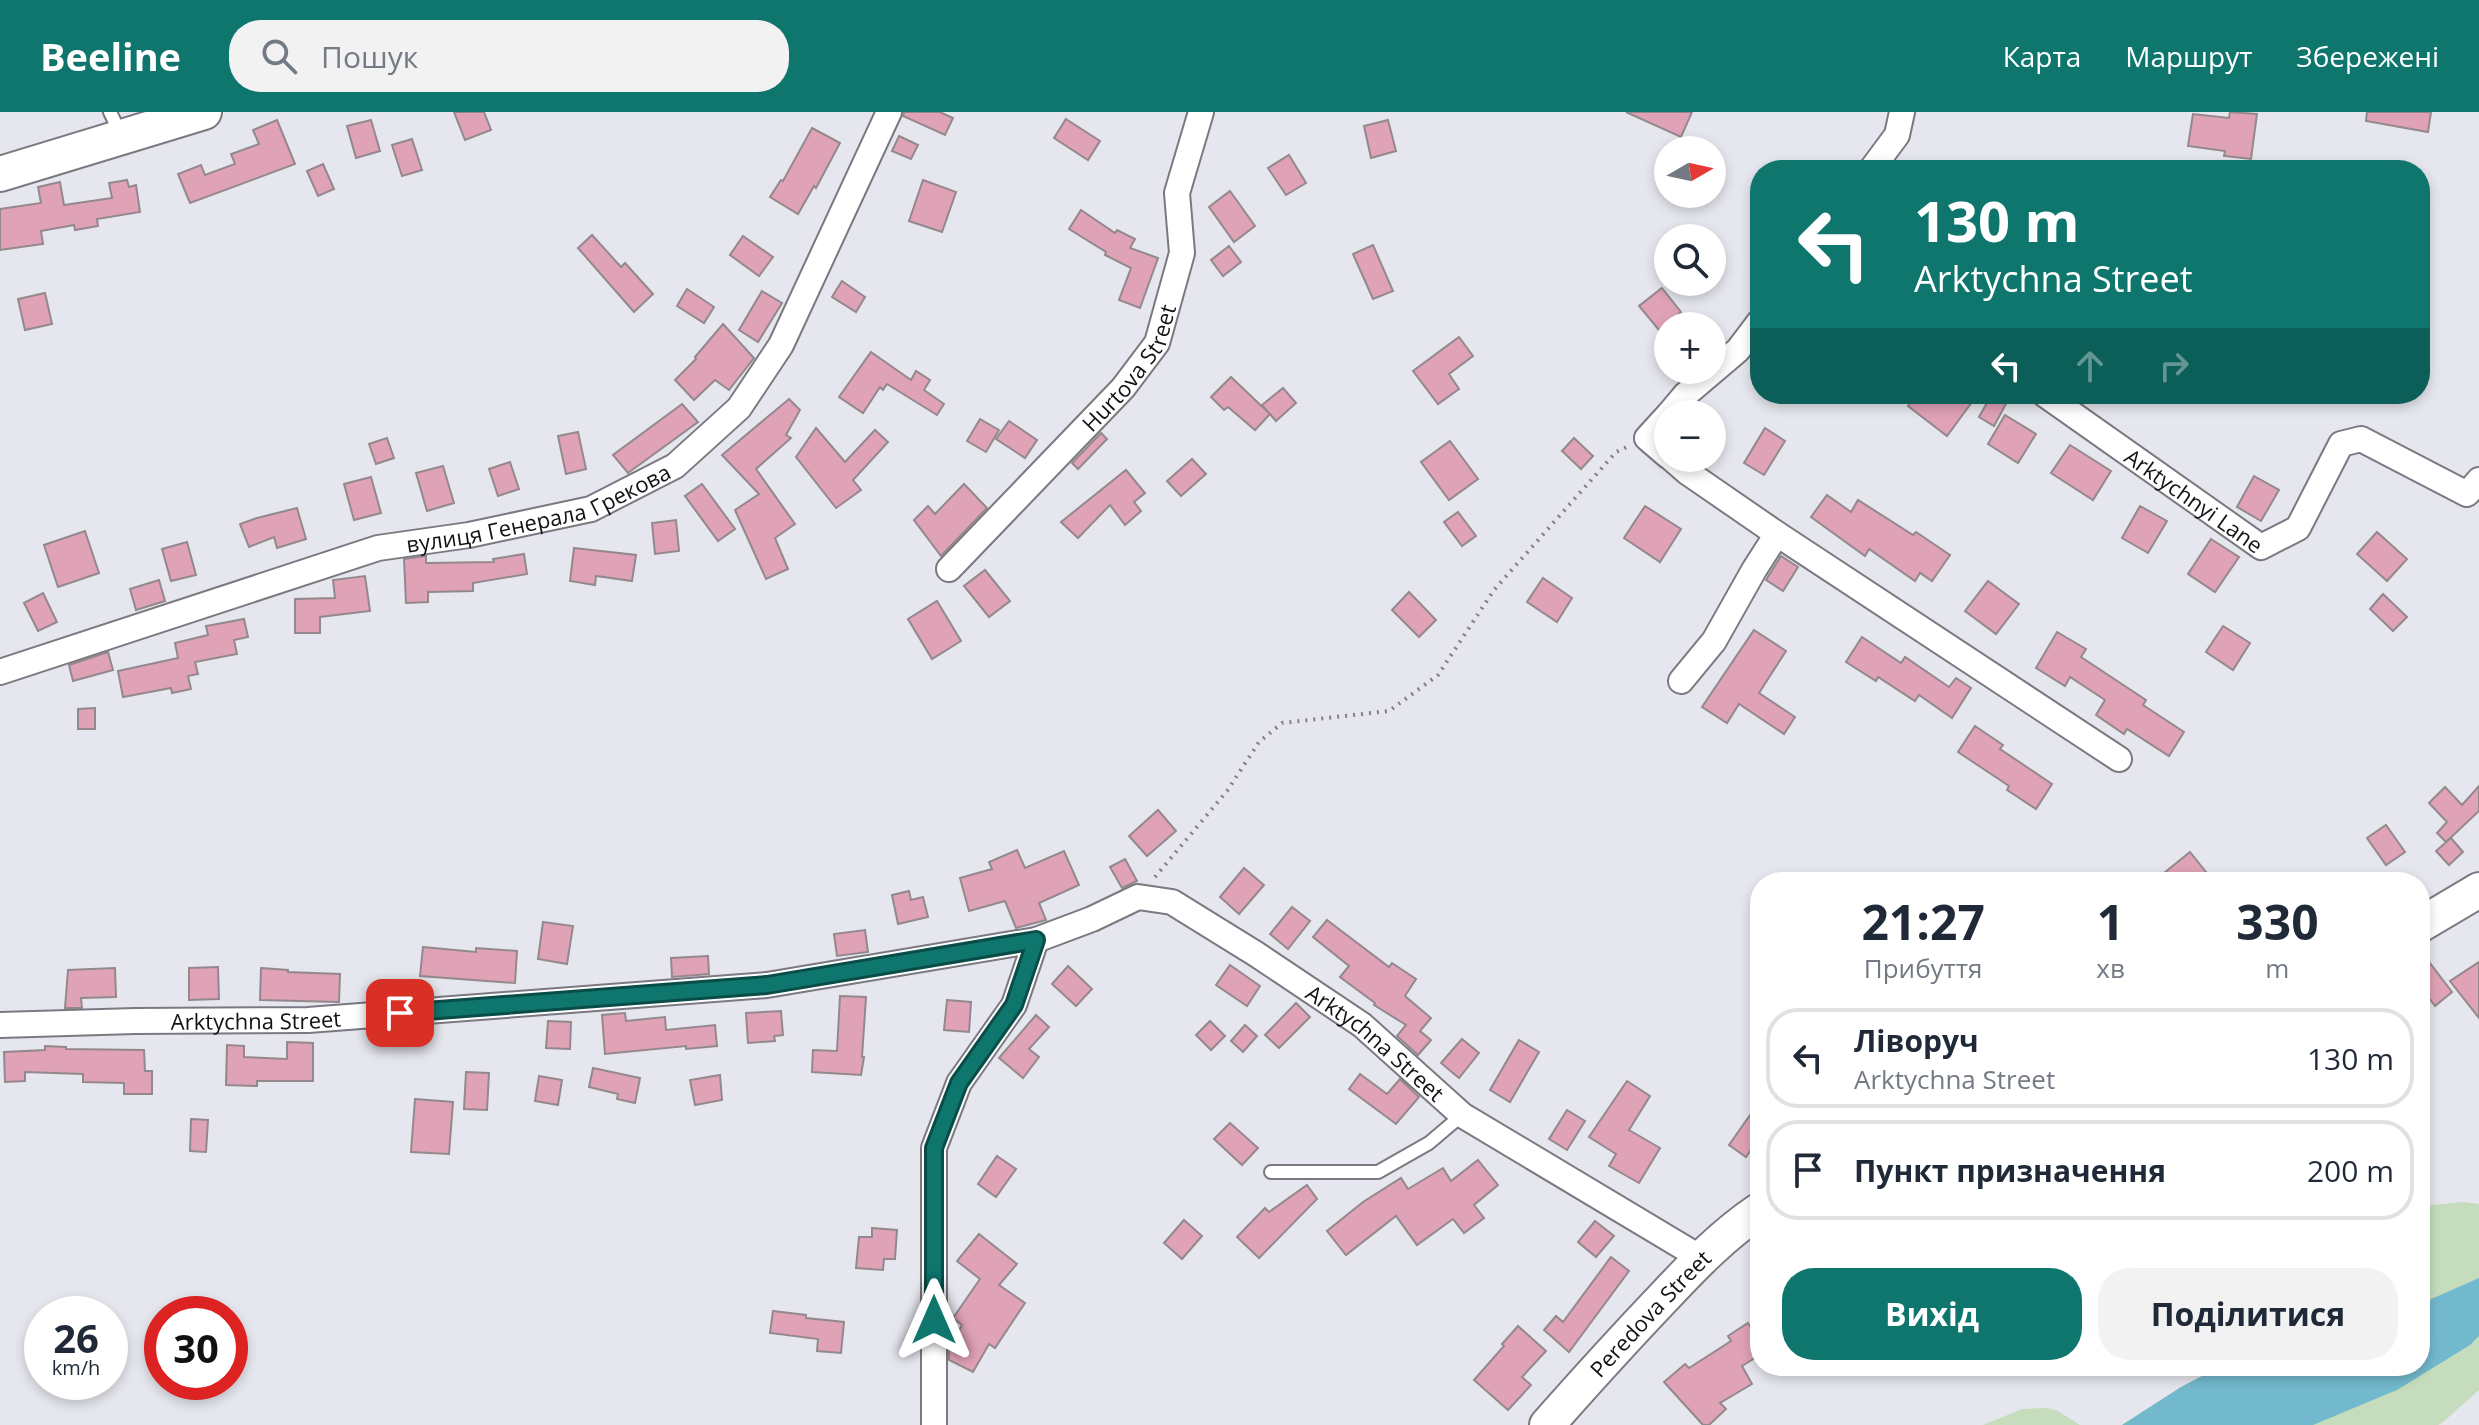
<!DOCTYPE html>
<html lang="uk">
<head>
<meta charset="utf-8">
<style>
  body { margin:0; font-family:"Open Sans",sans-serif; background:#f2f2f3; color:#1f2937; height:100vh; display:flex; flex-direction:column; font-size:30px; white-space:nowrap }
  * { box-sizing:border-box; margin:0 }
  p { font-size:26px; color:#747a83 }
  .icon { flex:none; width:44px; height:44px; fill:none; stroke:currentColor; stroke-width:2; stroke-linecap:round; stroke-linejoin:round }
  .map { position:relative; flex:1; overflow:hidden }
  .side { position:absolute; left:1750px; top:760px; width:680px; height:504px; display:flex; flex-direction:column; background:#fff; border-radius:32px; box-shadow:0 4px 12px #0003 }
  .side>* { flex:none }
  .guide { position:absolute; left:1750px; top:48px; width:680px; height:244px; border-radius:32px; box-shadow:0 4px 12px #0003; background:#0f766e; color:#fff; overflow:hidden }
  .needle { width:52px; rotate:81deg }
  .controls { position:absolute; left:1654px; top:24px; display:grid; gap:16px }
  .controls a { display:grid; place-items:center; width:72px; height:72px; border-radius:50%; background:#fff; box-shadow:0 4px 12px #0003; font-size:40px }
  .speed { position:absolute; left:24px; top:1184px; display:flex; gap:16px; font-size:40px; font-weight:700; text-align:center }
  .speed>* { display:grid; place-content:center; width:104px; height:104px; border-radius:50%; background:#fff; box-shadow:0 4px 12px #0003; line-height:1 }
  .speed small { font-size:20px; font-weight:400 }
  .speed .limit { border:12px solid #d22; background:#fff; color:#111 }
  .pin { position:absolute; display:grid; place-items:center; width:68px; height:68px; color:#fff; margin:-34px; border-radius:16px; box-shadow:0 4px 12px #0006 }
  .me { position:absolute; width:88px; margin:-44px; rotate:0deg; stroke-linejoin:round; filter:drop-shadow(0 0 6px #0008) }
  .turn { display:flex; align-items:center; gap:28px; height:168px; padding:0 32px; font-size:36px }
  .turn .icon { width:104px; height:104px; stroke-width:2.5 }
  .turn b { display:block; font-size:56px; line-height:68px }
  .lanes { display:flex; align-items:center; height:76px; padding:0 32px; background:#0003; justify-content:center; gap:40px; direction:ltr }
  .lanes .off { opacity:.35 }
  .eta { display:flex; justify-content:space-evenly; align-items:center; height:136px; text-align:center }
  .eta b { font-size:48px; font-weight:700; line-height:56px }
  .cta { display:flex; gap:16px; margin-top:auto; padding:16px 32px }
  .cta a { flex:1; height:92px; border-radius:32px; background:#0f766e; color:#fff; font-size:32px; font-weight:700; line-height:92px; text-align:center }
  .cta a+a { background:#f2f2f3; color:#1f2937 }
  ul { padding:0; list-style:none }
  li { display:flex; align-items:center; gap:24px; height:100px; margin:0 16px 12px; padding:0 16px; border:4px solid #e0e1e3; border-radius:32px }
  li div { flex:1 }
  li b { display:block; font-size:30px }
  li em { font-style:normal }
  header { display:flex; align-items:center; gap:48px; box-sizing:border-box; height:112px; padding:0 40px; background:#0f766e; color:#fff }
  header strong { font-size:38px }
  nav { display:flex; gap:44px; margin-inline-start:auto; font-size:28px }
  .search { width:560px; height:72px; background:#f2f2f3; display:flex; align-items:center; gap:20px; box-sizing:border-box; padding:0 28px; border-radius:32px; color:#747a83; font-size:30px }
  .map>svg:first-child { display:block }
  .green { fill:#c5ddbd }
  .water { fill:#73b9ce }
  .building { fill:#e0a2b6; stroke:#93898c; stroke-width:2 }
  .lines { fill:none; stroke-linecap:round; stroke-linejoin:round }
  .lane-casing { stroke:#7a7981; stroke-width:16 }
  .street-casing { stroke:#7a7981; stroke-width:28 }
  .secondary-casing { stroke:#7a7981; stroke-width:38 }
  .path { stroke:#808086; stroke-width:4; stroke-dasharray:2 6; stroke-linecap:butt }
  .lane { stroke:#fff; stroke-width:12 }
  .street { stroke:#fff; stroke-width:24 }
  .secondary { stroke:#fff; stroke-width:34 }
  .route-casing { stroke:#0a4d48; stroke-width:20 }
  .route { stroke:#0f766e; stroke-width:14 }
  .labels { text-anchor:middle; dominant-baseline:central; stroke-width:7; stroke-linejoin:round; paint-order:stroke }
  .street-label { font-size:22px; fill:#121215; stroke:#fff }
</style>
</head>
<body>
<header>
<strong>Beeline</strong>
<div class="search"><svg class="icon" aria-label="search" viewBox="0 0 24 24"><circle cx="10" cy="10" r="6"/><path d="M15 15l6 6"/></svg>Пошук</div>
<nav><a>Карта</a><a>Маршрут</a><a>Збережені</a></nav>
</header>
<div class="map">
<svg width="2479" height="1313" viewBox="0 0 2479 1313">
  <rect width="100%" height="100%" fill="#e6e6ee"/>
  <g class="green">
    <path d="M2464,1090L2479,1092V1278L2442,1311L2438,1313H2122L2181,1275L2221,1254H2420V1094Z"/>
    <path d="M2047,1296L2058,1299L2080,1313H1983L2022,1297Z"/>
  </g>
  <path class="water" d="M2479,1166V1224L2470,1233L2397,1278L2313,1313H2122L2181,1275L2221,1254H2420V1192Z"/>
  <g class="building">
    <path d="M454,0H484L491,18L465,28Z"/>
    <path d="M904,0H940L953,6L945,23L903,4Z"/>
    <path d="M1626,0H1692L1681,25Z"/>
    <path d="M2230,0L2257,2L2251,47L2224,44L2225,39L2188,34L2193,2L2229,6Z"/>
    <path d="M2367,0H2431L2428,20L2366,9Z"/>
    <path d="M1066,7L1100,29L1088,48L1054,26Z"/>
    <path d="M277,8L295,52L190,91L178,62L201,53L205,63L235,52L231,42L259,32L253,18Z"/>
    <path d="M371,8L380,39L356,46L347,14Z"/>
    <path d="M1388,8L1396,39L1371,46L1364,14Z"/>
    <path d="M812,16L840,31L816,76L814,74L798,102L770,85L781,68L783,69Z"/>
    <path d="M899,24L918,33L911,47L892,39Z"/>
    <path d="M412,27L422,58L402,64L392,33Z"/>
    <path d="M1289,43L1306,71L1286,83L1268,56Z"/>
    <path d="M323,52L334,77L318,84L307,59Z"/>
    <path d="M127,68L129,75L136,73L140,100L97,107L98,114L75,118L74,113L41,119L43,132L0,138V97L41,91L38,75L60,70L64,93L112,86L109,71Z"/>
    <path d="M923,68L956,80L942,120L909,109Z"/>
    <path d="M1230,79L1255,114L1234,130L1209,95Z"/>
    <path d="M1081,98L1115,121L1117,118L1135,127L1130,136L1158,146L1140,196L1119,188L1131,156L1105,143L1106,140L1069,117Z"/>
    <path d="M592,123L621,155L625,151L653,182L634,200L578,136Z"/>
    <path d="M743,124L773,145L759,164L730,143Z"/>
    <path d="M1373,133L1393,179L1373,187L1353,142Z"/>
    <path d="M1229,134L1241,150L1223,164L1211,148Z"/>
    <path d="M842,169L865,185L856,200L832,185Z"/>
    <path d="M1662,176L1681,200L1659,218L1639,194Z"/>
    <path d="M687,177L714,195L704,211L677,194Z"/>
    <path d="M762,179L782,191L758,230L739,218Z"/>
    <path d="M45,181L52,212L25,218L18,187Z"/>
    <path d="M723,212L754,246L729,278L715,268L694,288L675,268L696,247L695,245Z"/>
    <path d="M1459,225L1473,244L1449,262L1459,277L1438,292L1413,259Z"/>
    <path d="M871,240L911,268L916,259L930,268L924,278L944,292L937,303L887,272L883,278L880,275L863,301L839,285Z"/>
    <path d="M1231,265L1270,302L1255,318L1228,295L1224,298L1211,285Z"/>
    <path d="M1283,276L1296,291L1276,309L1262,293Z"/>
    <path d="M1917,282H1961L1972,290L1947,324L1908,294Z"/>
    <path d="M1992,282L2007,290L1994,314L1979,305Z"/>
    <path d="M789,287L800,298L786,323L791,326L756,357L795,412L775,426L788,457L766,467L735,398L759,382L722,343Z"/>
    <path d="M682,292L698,310L628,361L613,343Z"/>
    <path d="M2005,303L2036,322L2018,351L1988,332Z"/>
    <path d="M980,307L999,318L986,340L967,329Z"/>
    <path d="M1009,309L1037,328L1025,346L996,327Z"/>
    <path d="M816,316L845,350L875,318L888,330L853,368L861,378L836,396L796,345Z"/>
    <path d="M1765,316L1785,329L1764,363L1744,351Z"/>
    <path d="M578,320L586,357L566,362L558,324Z"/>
    <path d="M1101,321L1107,327L1078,357L1072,351Z"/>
    <path d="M387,326L394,346L376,352L369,332Z"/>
    <path d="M1574,326L1593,344L1581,357L1562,339Z"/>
    <path d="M1450,329L1478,367L1449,388L1421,350Z"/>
    <path d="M2070,333L2111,359L2093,388L2051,361Z"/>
    <path d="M1192,347L1206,362L1181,384L1167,369Z"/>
    <path d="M510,350L519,377L498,384L489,357Z"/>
    <path d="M443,354L454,391L427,399L416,361Z"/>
    <path d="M1126,358L1145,381L1134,390L1141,399L1125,413L1110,393L1078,426L1061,410Z"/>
    <path d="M2254,364L2279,378L2261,409L2237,395Z"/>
    <path d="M371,365L381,401L354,408L344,372Z"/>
    <path d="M702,372L735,417L718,429L685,384Z"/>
    <path d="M964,372L987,396L941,444L914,408L928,394L935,402Z"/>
    <path d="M1827,383L1851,400L1858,388L1913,423L1916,420L1950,443L1932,469L1920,461L1915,469L1869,437L1865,444L1811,405Z"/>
    <path d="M1645,394L1681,417L1660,450L1624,426Z"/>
    <path d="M2140,394L2167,409L2148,441L2122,426Z"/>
    <path d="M297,396L306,427L277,436L274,425L249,435L240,412L257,406Z"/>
    <path d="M1458,400L1476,424L1462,434L1444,410Z"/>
    <path d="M676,408L679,439L655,442L652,411Z"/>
    <path d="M85,419L99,461L58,475L44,433Z"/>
    <path d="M2377,420L2407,447L2387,469L2357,442Z"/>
    <path d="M2211,427L2239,445L2215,480L2188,462Z"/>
    <path d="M187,430L196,463L171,469L162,437Z"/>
    <path d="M574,436L636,443L632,469L596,464L595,473L570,469Z"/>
    <path d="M524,442L527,462L473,471V479L428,480V490L406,491L404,447L426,444V451L494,450L493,447Z"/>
    <path d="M1781,444L1798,455L1783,479L1766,468Z"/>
    <path d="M985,458L1010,489L989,505L964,474Z"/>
    <path d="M365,464L370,499L320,505V521H295V487L335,486L333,468Z"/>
    <path d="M1543,466L1572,486L1557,510L1527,490Z"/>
    <path d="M159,468L165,489L136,498L130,477Z"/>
    <path d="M1988,469L2019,492L1996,522L1965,499Z"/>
    <path d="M1409,480L1436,508L1419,525L1392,498Z"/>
    <path d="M43,481L57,510L38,519L24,491Z"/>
    <path d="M2383,482L2407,505L2393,519L2370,497Z"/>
    <path d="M937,489L961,529L932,547L908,507Z"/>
    <path d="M244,507L248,525L234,528L237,542L195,550L198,562L188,564L191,577L172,581L171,576L123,585L118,559L178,546L175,531L208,523L206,514Z"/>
    <path d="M2223,514L2250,531L2233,558L2206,540Z"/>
    <path d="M1754,518L1786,539L1759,581L1795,605L1784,622L1739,592L1727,611L1702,595Z"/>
    <path d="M2057,520L2086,537L2081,545L2146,588L2143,593L2184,620L2169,644L2127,617L2124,622L2096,603L2105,588L2070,565L2065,574L2036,556Z"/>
    <path d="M1862,525L1901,551L1905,545L1949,575L1956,566L1971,576L1952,606L1919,583L1915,589L1878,565L1876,569L1846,550Z"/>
    <path d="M108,540L113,558L73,569L69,553Z"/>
    <path d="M95,596V617H78V597Z"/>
    <path d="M1975,614L2003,633L2000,637L2052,672L2036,697L2007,678L2009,674L1958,640Z"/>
    <path d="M2479,674V699L2446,730L2437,721L2447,710L2429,691L2445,675L2462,693Z"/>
    <path d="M1158,698L1176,719L1147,744L1129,724Z"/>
    <path d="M2386,713L2405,740L2386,753L2367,726Z"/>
    <path d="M2451,726L2463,740L2449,753L2436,739Z"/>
    <path d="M1017,738L1025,756L1064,739L1079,773L1039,791L1046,808L1016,816L1005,789L969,799L960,766L992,757L989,750Z"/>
    <path d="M2190,740L2214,770H2153Z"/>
    <path d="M1125,747L1137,769L1122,776L1110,755Z"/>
    <path d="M1244,756L1264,773L1239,802L1220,785Z"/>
    <path d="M909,779L911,788L923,785L928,805L898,812L892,783Z"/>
    <path d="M1292,795L1310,809L1288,837L1270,822Z"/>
    <path d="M1327,808L1389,855L1392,851L1416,867L1405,884L1431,906L1420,919L1431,928L1418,943L1397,924L1406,913L1374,893L1375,891L1340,865L1349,854L1313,825Z"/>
    <path d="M543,810L573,814L567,852L538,847Z"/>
    <path d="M865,818L868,840L837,844L834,822Z"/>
    <path d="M423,835L476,840V836L517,839L515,871L420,864Z"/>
    <path d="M708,844L709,862L672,865L671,846Z"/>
    <path d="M2479,850V906L2450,869Z"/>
    <path d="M2430,851L2452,880L2435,894L2420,874V859Z"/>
    <path d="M1230,853L1260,874L1247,894L1216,873Z"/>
    <path d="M1068,854L1092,877L1076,894L1052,872Z"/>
    <path d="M218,855L219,887L189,888V856Z"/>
    <path d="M115,856L116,885L81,886L82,896H65L68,858Z"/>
    <path d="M261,856L288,858V860L340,862L339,890L260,888Z"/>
    <path d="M840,884L866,885L862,945H864L861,963L812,960L813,938L837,939Z"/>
    <path d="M947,888L971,890L969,920L944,918Z"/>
    <path d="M1296,891L1310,905L1279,936L1265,923Z"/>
    <path d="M781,899L783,923L774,924L775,929L748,931L746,901Z"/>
    <path d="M625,901L626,909L665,905L666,918L715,913L717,934L686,937V934L605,942L602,903Z"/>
    <path d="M1036,903L1049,915L1029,937L1039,945L1023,966L999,946Z"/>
    <path d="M548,909L571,910L570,937L546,936Z"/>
    <path d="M1210,909L1225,924L1211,938L1196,923Z"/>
    <path d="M1245,913L1257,924L1243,940L1231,929Z"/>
    <path d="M1462,927L1479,941L1459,966L1441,951Z"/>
    <path d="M1519,928L1539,940L1510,990L1490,978Z"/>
    <path d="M287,930L313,931V969H257V974L226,973L227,933L244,934V945L287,947Z"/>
    <path d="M45,934L66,935V937L144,938L145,959H152V982H124V971L83,970V962L25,960V969L5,970L4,940L45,938Z"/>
    <path d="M593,956L640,966L635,991L617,987L618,982L589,975Z"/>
    <path d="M466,960L489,961L487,998L464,997Z"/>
    <path d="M1360,962L1387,982L1400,967L1419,985L1396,1012L1349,977Z"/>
    <path d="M720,963L722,988L695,993L690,968Z"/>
    <path d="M539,964L562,968L558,993L535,989Z"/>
    <path d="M1627,969L1650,984L1629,1018L1660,1036L1639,1071L1609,1054L1616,1042L1589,1025Z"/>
    <path d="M415,987L453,990L449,1042L411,1040Z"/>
    <path d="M1760,989V1025L1746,1045L1729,1033Z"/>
    <path d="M1567,998L1585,1009L1567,1038L1549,1027Z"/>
    <path d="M191,1007L208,1008L206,1040L190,1039Z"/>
    <path d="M1230,1011L1258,1036L1242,1053L1214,1027Z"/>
    <path d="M997,1044L1016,1057L996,1085L978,1072Z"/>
    <path d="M1478,1048L1498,1073L1474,1093L1484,1106L1464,1121L1453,1107L1417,1133L1396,1104L1346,1143L1327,1119L1363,1090L1401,1066L1408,1077L1443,1056L1451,1069Z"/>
    <path d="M1307,1073L1317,1087L1259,1146L1237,1125L1265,1096L1269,1100Z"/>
    <path d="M1184,1108L1202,1124L1182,1147L1164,1131Z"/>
    <path d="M1595,1109L1614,1124L1596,1145L1578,1130Z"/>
    <path d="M872,1116L897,1118L895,1147H884L883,1158L856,1156L859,1125H872Z"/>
    <path d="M979,1122L1017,1152L999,1173L1025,1191L995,1236L989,1232L973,1260L949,1248V1236L962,1213L953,1206L980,1167L957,1149Z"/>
    <path d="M1611,1145L1629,1159L1569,1240L1544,1218L1556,1204L1563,1210Z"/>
    <path d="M773,1199L806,1203V1206L844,1210L841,1241L817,1239L818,1227L770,1221Z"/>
    <path d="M1748,1211L1760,1230V1243L1742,1254L1752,1272L1720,1291L1726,1297L1709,1313H1703L1664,1270L1685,1252L1689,1256L1731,1229L1728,1224Z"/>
    <path d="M1518,1214L1546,1239L1522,1265L1531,1273L1508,1298L1474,1268L1504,1234L1502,1232Z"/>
  </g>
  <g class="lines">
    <defs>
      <g id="lane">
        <path d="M110,0L121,23"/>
        <path d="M1271,1060H1378L1429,1031L1462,1003"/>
      </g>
      <g id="street">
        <path d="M1871,58L1897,23L1902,0"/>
        <path id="s1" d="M2044,282L2261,435L2298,416L2341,332L2361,327L2467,382L2479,368"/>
        <path d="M1669,302L1685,283L1738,238L1760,209"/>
        <path d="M1668,303L1647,326L1668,344"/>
        <path d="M1671,346L1687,360L1777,422L2119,647"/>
        <path id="s2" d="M949,457L1123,276L1157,231L1182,141L1177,81L1201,0"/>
        <path id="s3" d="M0,560L378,436L469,423L591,397L675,354L739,296L781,233L889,0"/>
        <path d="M1681,569L1714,529L1754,458L1777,422"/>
        <path id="s4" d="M0,913L135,909L308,908L767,873L1036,828L1092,807L1138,785L1172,790L1256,842L1362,913L1462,1003L1701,1146"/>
        <path d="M934,1313V1036L959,971L1014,893L1036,828"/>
      </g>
      <g id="secondary">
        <path d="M0,62L204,0"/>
        <path d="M2420,813L2479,778"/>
        <path id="s5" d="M1547,1313C1585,1270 1624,1227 1664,1185C1694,1153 1724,1122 1760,1098"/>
      </g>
    </defs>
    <use href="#lane" class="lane-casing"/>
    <use href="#street" class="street-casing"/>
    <use href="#secondary" class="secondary-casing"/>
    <path class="path" d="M1155,765L1227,679L1259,630L1282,611L1389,599L1438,563L1494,478L1616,340L1627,335"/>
    <use href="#lane" class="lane"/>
    <use href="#street" class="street"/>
    <use href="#secondary" class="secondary"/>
  </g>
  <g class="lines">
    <defs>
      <path id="route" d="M400,901L767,873L1036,828L1014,893L959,971L934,1036V1208"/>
    </defs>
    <use href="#route" class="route-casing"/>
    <use href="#route" class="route"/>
  </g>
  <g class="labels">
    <g class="street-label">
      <text stroke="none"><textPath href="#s2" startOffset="272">Hurtova Street</textPath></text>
      <text stroke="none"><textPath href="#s1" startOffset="184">Arktychnyi Lane</textPath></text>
      <text stroke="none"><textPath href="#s3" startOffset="564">вулиця Генерала Грекова</textPath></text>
      <text stroke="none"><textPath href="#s4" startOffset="256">Arktychna Street</textPath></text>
      <text stroke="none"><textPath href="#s4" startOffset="1434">Arktychna Street</textPath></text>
      <text stroke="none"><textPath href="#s5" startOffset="152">Peredova Street</textPath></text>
    </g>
  </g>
</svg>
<div class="controls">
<a><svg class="needle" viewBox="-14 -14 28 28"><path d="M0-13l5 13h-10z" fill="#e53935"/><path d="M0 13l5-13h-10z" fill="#747a83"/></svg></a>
<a><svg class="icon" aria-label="search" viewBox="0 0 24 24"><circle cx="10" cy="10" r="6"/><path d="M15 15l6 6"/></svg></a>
<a>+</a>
<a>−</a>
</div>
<div class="speed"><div>26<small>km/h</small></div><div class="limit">30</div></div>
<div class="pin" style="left:400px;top:901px;background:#d93025"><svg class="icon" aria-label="arrive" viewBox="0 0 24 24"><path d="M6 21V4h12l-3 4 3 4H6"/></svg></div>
<svg class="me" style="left:934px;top:1208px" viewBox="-20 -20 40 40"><path d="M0-17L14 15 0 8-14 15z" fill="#0f766e" stroke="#fff" stroke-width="4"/></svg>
<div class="guide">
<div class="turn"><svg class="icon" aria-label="left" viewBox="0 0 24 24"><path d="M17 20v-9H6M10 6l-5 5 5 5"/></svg><div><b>130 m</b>Arktychna Street</div></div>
<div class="lanes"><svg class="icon" aria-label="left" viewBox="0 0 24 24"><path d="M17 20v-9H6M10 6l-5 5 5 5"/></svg><svg class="icon off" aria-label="ahead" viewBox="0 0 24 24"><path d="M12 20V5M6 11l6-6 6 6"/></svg><svg class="icon off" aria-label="right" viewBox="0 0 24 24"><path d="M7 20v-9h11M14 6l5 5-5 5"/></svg></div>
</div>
<section class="side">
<div class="eta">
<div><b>21:27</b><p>Прибуття</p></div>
<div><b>1</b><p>хв</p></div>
<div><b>330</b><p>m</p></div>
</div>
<ul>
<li><svg class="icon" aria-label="left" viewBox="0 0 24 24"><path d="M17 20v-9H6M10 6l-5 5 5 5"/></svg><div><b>Ліворуч</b><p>Arktychna Street</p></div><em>130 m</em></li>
<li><svg class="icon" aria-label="arrive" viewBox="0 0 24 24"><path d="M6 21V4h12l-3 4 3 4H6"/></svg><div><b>Пункт призначення</b></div><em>200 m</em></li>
</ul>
<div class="cta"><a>Вихід</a><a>Поділитися</a></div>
</section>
</div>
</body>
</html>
